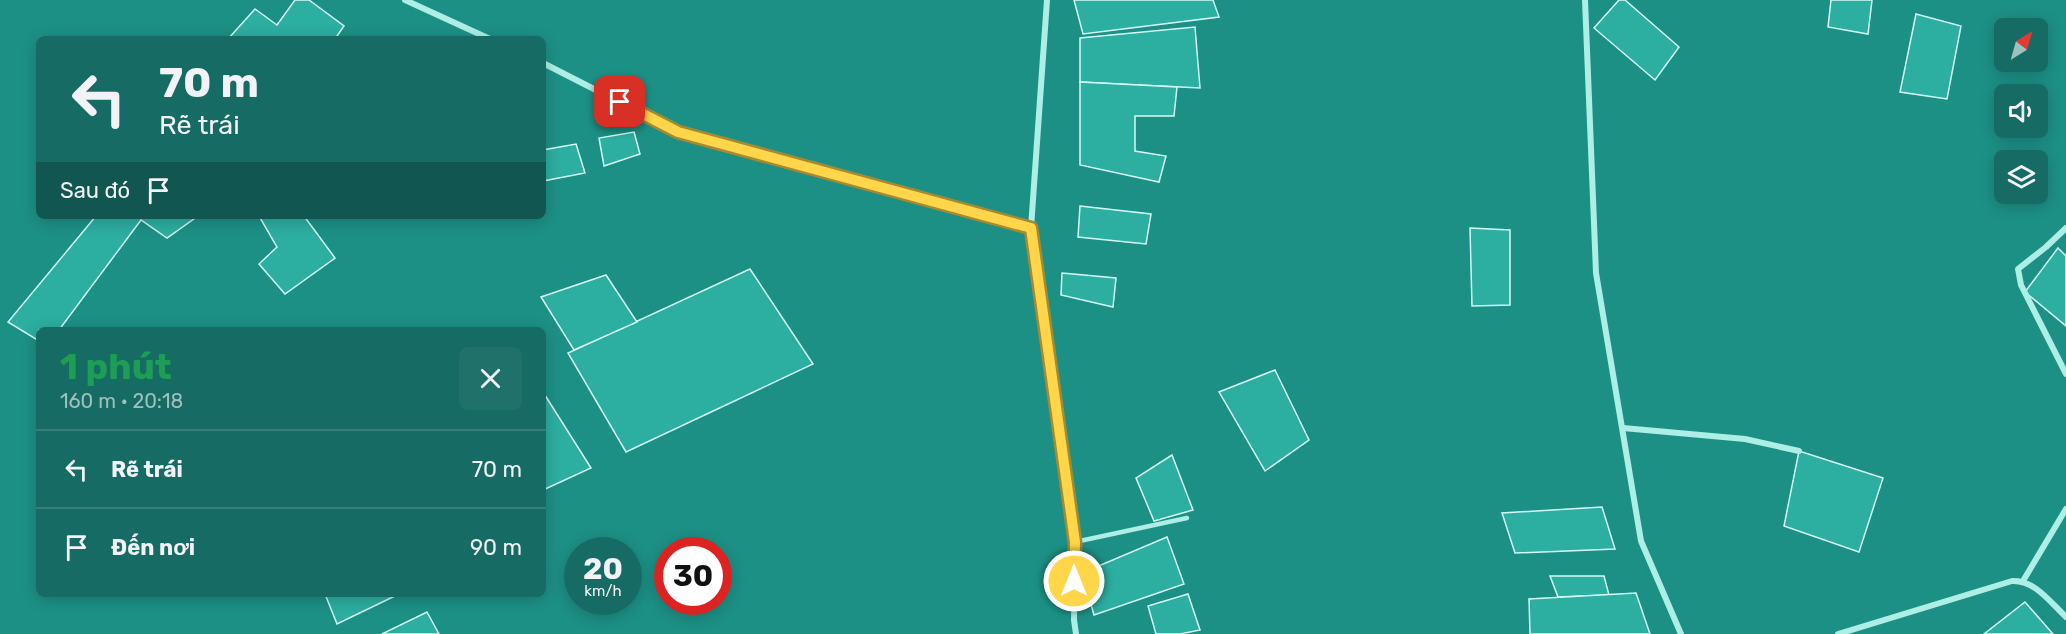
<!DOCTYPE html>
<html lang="vi">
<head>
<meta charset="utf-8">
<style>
  body { margin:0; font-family:Rubik,sans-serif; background:#1f716a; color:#f1f3f6; height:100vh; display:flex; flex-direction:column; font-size:22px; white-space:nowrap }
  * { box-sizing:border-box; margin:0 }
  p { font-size:20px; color:#9ec0bf }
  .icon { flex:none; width:33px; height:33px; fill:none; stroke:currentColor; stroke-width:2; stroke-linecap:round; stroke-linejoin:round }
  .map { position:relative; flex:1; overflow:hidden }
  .side { position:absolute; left:36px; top:327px; width:510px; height:270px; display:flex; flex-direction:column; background:#166c64; border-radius:9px; box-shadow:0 3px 15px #0003 }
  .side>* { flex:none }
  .top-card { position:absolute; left:36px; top:36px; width:510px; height:183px; border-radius:9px; box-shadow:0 3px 15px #0003; background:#166c64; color:#f1f3f6; overflow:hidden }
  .needle { width:39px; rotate:37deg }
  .buttons { position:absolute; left:1994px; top:18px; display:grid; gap:12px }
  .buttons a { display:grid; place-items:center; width:54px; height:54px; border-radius:9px; background:#166c64; box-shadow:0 3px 15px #0003; font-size:30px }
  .speed { position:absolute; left:564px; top:537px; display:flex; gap:12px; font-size:30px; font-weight:700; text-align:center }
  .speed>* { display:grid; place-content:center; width:78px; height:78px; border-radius:50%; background:#166c64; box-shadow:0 3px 15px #0003; line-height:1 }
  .speed small { font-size:15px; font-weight:400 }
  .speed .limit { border:9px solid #d22; background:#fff; color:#111 }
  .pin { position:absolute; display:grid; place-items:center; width:51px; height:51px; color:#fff; margin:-26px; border-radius:12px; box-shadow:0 3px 9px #0006 }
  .me { position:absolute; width:66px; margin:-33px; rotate:0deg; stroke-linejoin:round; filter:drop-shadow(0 0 4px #0008) }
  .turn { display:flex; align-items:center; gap:21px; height:126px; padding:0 24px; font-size:27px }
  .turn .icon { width:78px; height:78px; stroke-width:2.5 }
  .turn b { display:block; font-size:42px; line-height:51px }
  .then { display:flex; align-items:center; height:57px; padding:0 24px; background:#0003; gap:12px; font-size:22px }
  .round { display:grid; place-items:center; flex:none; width:63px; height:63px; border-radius:9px; background:#1f716a }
  .head { display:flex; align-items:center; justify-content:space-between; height:102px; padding:0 24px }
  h1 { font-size:36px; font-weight:700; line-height:45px; color:#1e9e55 }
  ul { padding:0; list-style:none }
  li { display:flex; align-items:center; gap:18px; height:78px; padding:0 24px; border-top:2px solid #357f78 }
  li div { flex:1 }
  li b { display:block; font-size:22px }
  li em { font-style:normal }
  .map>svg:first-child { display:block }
  .building { fill:#2caea0; stroke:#d3faf5; stroke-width:1.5 }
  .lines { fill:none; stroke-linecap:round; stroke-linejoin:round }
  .lane { stroke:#adeee6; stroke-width:4.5 }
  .street { stroke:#adeee6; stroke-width:6 }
  .route-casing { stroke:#a68a30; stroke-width:15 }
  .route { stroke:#ffd54a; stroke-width:10 }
</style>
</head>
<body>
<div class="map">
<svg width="2066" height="634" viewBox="0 0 2066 634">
  <rect width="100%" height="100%" fill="#1d9085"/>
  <g class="building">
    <path d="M295,0H309L344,26L335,39H228L255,9L277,25Z"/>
    <path d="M1074,0H1213L1219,17L1083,34Z"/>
    <path d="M1619,0H1625L1679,47L1655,80L1594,28Z"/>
    <path d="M1831,0H1872L1868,34L1828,27Z"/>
    <path d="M1916,14L1961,26L1947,99L1900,92Z"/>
    <path d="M1195,27L1200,88L1080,82V38Z"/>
    <path d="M1080,82L1177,87L1174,116H1135V151L1166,156L1159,182L1080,165Z"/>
    <path d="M634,132L640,154L604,166L599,138Z"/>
    <path d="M576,144L585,173L543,181V150Z"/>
    <path d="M1080,206L1151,214L1146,244L1078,237Z"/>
    <path d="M96,216H198L167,238L141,220L59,330H39V341L8,322Z"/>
    <path d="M259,216H304L335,258L285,294L259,264L277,247Z"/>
    <path d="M1470,228L1510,230V305L1472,306Z"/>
    <path d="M2058,248L2066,256V326L2025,292Z"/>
    <path d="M750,269L813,364L626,452L568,353Z"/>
    <path d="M1062,273L1116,278L1113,307L1061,295Z"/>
    <path d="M606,275L637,322L574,350L541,297Z"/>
    <path d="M1275,370L1309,440L1265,471L1219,392Z"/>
    <path d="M543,392L591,468L543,490Z"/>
    <path d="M1799,451L1883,478L1859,552L1784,526Z"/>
    <path d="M1172,455L1193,510L1154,521L1136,478Z"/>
    <path d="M1602,507L1615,549L1515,553L1502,513Z"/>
    <path d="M1167,537L1184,584L1094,615L1082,573Z"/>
    <path d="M1550,576H1604L1609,595L1558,597Z"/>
    <path d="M1636,593L1650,634H1530L1529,599Z"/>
    <path d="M325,594H399L337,624Z"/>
    <path d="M1188,594L1200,630L1180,634H1156L1148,606Z"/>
    <path d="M2025,602L2053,634H1984Z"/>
    <path d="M427,612L439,634H382Z"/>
  </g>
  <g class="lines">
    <path class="lane" d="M1075,542L1187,518"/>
    <g class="street">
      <path d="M405,0L490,39"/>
      <path d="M1047,0L1031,228L1075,542L1074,620L1076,634"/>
      <path d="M1585,0L1596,273L1641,541L1681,634"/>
      <path d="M543,63L678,132L1031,228"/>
      <path d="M2066,228L2046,247L2018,269L2021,285L2066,374"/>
      <path d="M1623,428L1745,439L1799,451"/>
      <path d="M2023,581L2066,509"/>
      <path d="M1838,634L2012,581C2035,580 2050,602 2066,617"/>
    </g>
  </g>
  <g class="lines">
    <defs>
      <path id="route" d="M620,102L678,132L1031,228L1075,542L1074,581"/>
    </defs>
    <use href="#route" class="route-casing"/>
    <use href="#route" class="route"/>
  </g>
</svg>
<div class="buttons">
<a><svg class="needle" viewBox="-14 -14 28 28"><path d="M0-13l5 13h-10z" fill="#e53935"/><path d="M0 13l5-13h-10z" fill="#9ec0bf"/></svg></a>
<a><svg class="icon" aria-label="sound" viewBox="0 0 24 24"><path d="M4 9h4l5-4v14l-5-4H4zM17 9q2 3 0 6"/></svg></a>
<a><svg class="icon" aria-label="layers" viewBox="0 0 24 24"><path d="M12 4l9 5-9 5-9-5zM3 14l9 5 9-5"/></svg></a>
</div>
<div class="speed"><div>20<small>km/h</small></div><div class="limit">30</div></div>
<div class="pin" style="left:620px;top:102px;background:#d93025"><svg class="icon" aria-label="arrive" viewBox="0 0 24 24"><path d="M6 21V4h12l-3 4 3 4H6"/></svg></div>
<svg class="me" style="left:1074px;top:581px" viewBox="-20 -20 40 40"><circle r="17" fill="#ffd54a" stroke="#fff" stroke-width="3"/><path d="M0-11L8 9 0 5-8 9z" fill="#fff"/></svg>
<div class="top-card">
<div class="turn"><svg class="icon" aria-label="left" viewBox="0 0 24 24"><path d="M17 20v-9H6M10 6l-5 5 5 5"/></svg><div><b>70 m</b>Rẽ trái</div></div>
<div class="then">Sau đó<svg class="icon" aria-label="arrive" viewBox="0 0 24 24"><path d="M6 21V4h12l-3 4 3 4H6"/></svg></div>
</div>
<section class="side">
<div class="head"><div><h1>1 phút</h1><p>160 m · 20:18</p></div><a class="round"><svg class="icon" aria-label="close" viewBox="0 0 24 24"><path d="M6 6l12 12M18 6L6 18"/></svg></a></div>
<ul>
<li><svg class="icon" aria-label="left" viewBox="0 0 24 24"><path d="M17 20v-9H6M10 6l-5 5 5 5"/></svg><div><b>Rẽ trái</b></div><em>70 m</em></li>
<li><svg class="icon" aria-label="arrive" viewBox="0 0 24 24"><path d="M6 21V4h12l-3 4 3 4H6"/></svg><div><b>Đến nơi</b></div><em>90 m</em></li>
</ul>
</section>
</div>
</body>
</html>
